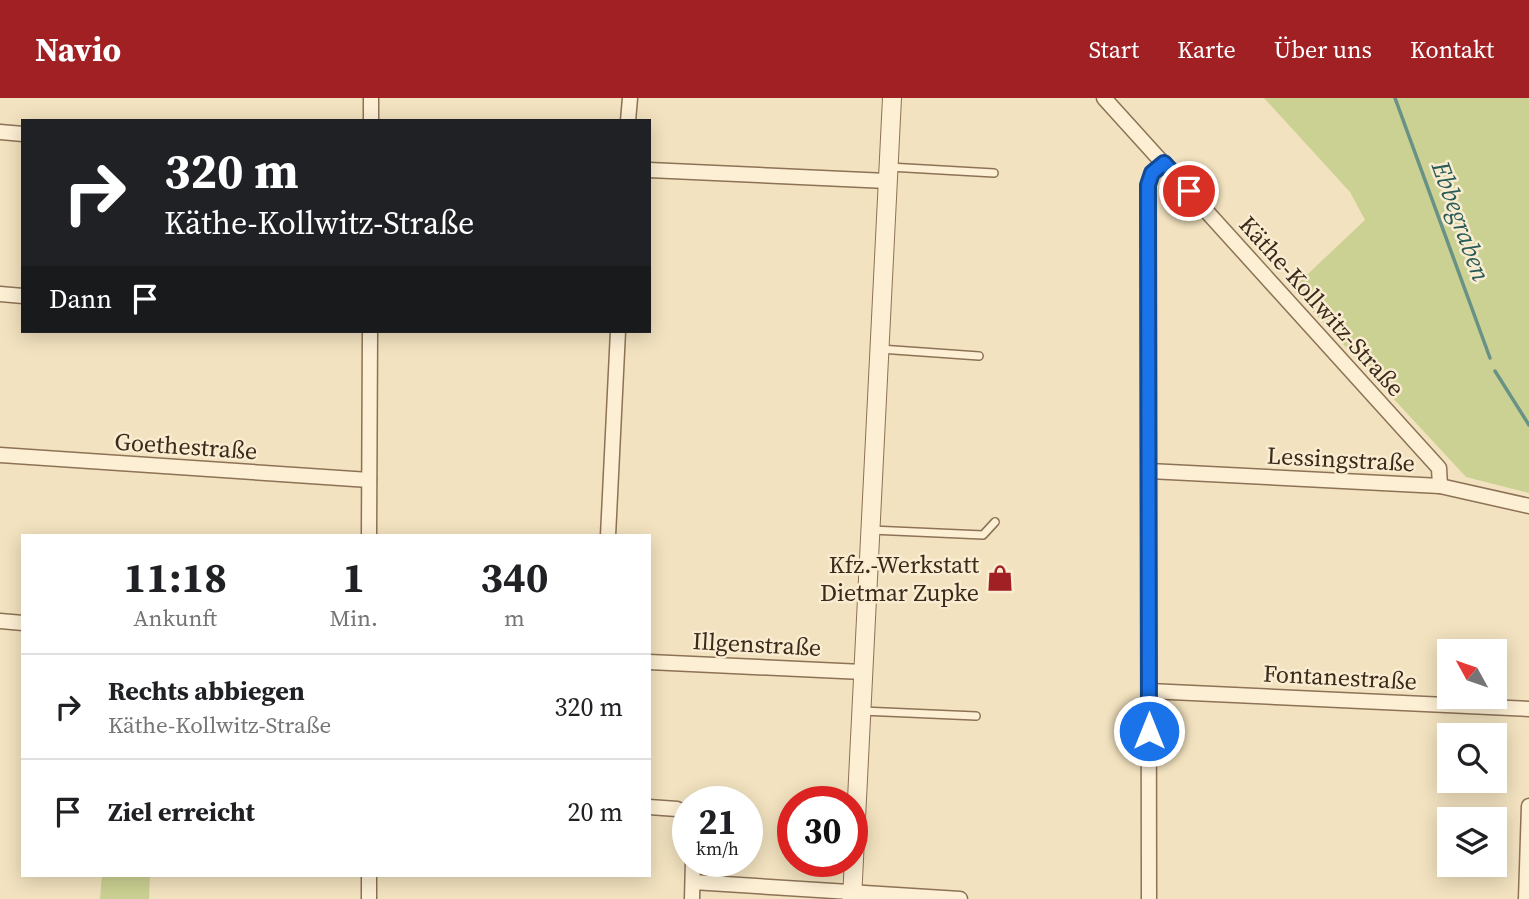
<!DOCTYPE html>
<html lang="de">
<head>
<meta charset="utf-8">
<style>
  body { margin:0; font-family:"Source Serif 4",serif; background:#f2f2f2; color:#202124; height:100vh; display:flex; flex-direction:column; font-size:26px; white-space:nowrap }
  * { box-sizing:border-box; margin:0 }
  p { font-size:23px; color:#757577 }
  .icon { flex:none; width:38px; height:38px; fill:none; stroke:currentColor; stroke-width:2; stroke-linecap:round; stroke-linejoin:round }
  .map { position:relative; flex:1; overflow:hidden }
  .panel { position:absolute; left:21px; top:436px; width:630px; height:343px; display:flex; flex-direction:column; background:#fff; border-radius:0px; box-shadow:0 4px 18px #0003 }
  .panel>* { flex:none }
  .guide { position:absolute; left:21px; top:21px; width:630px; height:214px; border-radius:0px; box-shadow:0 4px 18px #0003; background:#202124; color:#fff; overflow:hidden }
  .needle { width:46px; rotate:310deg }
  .tools { position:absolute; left:1437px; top:541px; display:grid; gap:14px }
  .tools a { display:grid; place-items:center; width:70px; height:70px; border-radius:0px; background:#fff; box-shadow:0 4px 18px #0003; font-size:35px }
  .speed { position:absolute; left:672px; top:688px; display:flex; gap:14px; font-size:35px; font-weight:700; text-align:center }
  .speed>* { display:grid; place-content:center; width:91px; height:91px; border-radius:50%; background:#fff; box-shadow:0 4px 18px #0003; line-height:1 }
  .speed small { font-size:18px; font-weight:400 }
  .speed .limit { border:10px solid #d22; background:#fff; color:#111 }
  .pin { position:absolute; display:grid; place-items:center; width:60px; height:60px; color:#fff; margin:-30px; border:4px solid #fff; border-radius:50%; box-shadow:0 2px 7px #0007 }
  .me { position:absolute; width:77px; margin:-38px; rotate:0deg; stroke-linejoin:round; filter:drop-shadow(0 0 5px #0008) }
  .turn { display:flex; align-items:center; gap:24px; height:147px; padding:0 28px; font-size:32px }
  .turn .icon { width:91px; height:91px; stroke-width:2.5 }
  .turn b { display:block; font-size:49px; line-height:60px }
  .then { display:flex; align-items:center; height:66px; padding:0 28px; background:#0003; gap:14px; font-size:26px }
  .eta { display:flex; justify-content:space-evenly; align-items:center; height:119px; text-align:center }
  .eta b { font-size:42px; font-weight:700; line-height:49px }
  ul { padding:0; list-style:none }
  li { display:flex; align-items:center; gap:21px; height:105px; padding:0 28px; border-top:2px solid #e0e0e0 }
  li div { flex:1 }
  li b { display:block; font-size:26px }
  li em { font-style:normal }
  header { display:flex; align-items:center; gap:42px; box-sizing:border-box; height:98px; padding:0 35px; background:#a12024; color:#fff }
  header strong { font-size:33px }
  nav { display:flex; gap:38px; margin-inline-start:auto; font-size:24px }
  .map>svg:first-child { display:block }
  .green { fill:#cbd192 }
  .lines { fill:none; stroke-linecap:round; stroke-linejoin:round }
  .stream { stroke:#699287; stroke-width:3.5 }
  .service-casing { stroke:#8d7256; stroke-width:10 }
  .minor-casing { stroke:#8d7256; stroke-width:17 }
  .tertiary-casing { stroke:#8d7256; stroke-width:20 }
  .service { stroke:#fcefd4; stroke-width:7 }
  .minor { stroke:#fcefd4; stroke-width:14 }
  .tertiary { stroke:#fcefd4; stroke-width:18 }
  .route-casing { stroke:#114b97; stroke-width:18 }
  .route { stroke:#1a73e8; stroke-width:12 }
  .labels { text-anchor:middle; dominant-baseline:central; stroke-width:5; stroke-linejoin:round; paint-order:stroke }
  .street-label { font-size:24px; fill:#3b2a1c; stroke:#f9ecd0 }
  .poi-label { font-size:24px; fill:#3b2a1c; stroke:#f9ecd0; text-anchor:end }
  .water-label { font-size:26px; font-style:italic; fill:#295c58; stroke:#f9ecd0 }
</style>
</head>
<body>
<header>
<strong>Navio</strong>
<nav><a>Start</a><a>Karte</a><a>Über uns</a><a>Kontakt</a></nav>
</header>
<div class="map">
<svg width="1529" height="801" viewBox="0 0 1529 801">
  <rect width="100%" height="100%" fill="#f2e2bf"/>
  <g class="green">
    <path d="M1264,0H1529V395L1466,379L1292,191L1365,122L1350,94Z"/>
    <path d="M102,777H150L149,801H100Z"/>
  </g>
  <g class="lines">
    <g class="stream">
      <path d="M1395,0L1490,260"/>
      <path d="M1495,273L1529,327"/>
    </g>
    <defs>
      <g id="service">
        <path d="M889,69L994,75"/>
        <path d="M880,251L979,258"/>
        <path d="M871,432L983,437L995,424"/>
        <path d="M862,613L976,618"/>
      </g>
      <g id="minor">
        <path d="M1104,0L1439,370L1440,388"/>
        <path d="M371,23V0"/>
        <path d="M628,23L630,0"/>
        <path d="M0,34L23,36"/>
        <path d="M649,72L887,83"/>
        <path d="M0,196L23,198"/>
        <path d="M0,357L369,382"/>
        <path d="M1149,373L1440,388L1529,408"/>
        <path d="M369,438L370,233"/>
        <path d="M608,438L618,233"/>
        <path d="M0,523L23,525"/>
        <path d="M649,564L863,574"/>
        <path d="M1149,593L1529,611"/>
        <path d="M649,709L677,711L688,716"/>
        <path d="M693,784L960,801"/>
        <path d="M369,801V777"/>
        <path d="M692,801L693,763"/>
        <path d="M1149,801L1148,87L1152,75L1164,65"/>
        <path d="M1526,801L1529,708"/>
      </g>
      <path id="tertiary" d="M852,801L892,0"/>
    </defs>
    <use href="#service" class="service-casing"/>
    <use href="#minor" class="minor-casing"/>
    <use href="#tertiary" class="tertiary-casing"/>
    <use href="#service" class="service"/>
    <use href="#minor" class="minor"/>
    <use href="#tertiary" class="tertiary"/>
  </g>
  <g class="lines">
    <defs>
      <path id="route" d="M1149,633L1148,87L1152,75L1164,65L1189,93"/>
    </defs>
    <use href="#route" class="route-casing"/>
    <use href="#route" class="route"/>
  </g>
  <defs>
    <symbol id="shop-bare" viewBox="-9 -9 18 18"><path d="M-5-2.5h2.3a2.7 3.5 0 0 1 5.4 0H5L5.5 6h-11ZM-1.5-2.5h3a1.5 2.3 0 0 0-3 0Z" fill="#a12024" stroke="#f9ecd0" stroke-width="2.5" paint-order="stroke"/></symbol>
  </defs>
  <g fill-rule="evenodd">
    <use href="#shop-bare" x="981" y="461" width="38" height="38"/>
  </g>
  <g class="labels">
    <g class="street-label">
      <text transform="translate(1322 208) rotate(48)">Käthe-Kollwitz-Straße</text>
      <text transform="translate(186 348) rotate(4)">Goethestraße</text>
      <text transform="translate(1341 361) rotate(3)">Lessingstraße</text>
      <text transform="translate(757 546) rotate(3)">Illgenstraße</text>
      <text transform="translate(1340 579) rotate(3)">Fontanestraße</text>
    </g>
    <g class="poi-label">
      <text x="979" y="466">Kfz.-Werkstatt<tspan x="979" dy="28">Dietmar Zupke</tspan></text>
    </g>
    <g class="water-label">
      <text transform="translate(1461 123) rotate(70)">Ebbegraben</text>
    </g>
  </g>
</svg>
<div class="tools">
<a><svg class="needle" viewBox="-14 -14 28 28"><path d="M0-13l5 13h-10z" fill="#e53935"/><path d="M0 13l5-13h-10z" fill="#757577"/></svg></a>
<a><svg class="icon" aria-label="search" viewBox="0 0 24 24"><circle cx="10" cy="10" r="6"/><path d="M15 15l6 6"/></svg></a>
<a><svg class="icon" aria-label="layers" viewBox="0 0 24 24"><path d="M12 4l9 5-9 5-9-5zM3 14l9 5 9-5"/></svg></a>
</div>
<div class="speed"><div>21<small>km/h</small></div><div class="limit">30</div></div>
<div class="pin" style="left:1189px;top:93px;background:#d93025"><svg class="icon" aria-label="arrive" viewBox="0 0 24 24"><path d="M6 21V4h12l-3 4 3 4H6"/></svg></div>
<svg class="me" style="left:1149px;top:633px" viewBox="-20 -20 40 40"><circle r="17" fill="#1a73e8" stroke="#fff" stroke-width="3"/><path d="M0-11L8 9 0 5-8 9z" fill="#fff"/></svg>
<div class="guide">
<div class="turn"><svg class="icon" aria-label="right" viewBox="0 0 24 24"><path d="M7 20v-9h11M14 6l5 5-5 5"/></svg><div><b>320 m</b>Käthe-Kollwitz-Straße</div></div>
<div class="then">Dann<svg class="icon" aria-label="arrive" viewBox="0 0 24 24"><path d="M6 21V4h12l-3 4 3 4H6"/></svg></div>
</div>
<section class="panel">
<div class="eta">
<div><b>11:18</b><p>Ankunft</p></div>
<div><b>1</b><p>Min.</p></div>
<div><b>340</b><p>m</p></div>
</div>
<ul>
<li><svg class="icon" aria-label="right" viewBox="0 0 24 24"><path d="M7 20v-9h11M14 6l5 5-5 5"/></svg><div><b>Rechts abbiegen</b><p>Käthe-Kollwitz-Straße</p></div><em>320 m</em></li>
<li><svg class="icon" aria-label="arrive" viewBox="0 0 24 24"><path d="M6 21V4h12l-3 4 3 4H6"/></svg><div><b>Ziel erreicht</b></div><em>20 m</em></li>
</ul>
</section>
</div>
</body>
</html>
